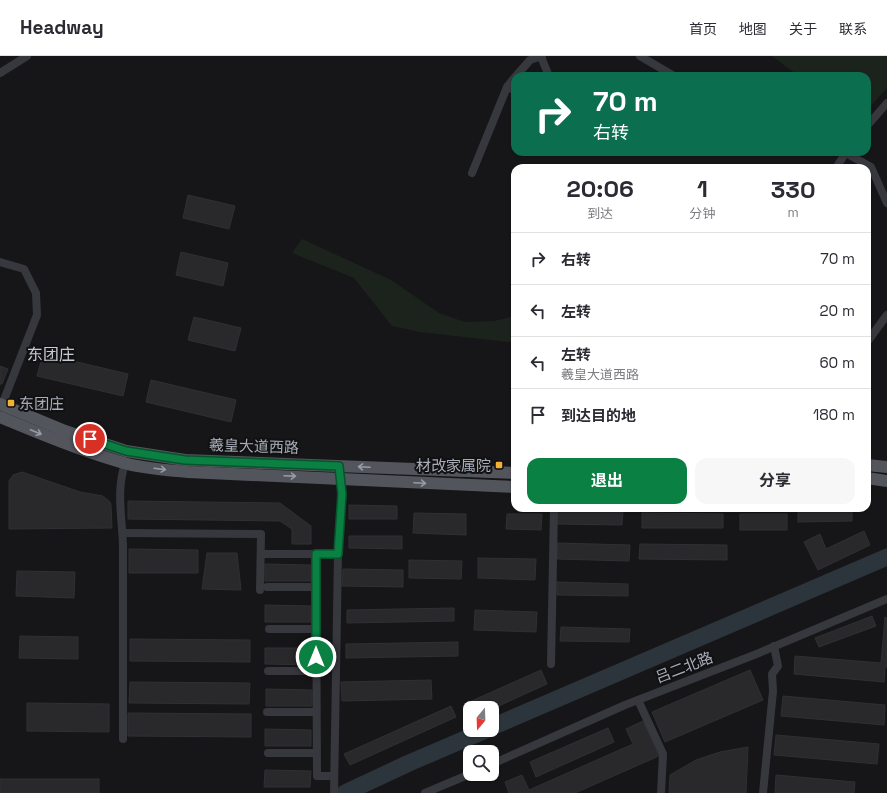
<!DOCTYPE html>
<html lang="zh">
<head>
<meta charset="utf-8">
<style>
  body { margin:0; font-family:"Space Grotesk","Noto Sans SC",sans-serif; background:#f7f7f7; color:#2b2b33; height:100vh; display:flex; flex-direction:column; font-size:15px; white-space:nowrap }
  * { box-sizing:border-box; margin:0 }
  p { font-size:13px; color:#7c7c81 }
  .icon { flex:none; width:22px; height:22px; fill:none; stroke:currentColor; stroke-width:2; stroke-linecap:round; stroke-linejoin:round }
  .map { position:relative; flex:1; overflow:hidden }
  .side { position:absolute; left:511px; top:108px; width:360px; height:348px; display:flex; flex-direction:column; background:#fff; border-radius:12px; box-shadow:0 1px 3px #0004 }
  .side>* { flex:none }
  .guide { position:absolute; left:511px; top:16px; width:360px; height:84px; border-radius:12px; box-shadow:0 1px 3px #0004; background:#0b6e4f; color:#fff; overflow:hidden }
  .needle { width:26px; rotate:199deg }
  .controls { position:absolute; left:463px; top:645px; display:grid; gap:8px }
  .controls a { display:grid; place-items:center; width:36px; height:36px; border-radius:8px; background:#fff; box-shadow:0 1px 3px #0004; font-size:20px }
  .pin { position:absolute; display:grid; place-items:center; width:34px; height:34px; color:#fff; margin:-17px; border:2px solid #fff; border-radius:50%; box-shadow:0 1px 4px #0007 }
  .me { position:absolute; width:44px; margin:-22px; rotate:0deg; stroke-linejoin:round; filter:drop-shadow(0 0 3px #0008) }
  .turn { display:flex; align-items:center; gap:14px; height:84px; padding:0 16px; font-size:18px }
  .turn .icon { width:52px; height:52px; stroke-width:2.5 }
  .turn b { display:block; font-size:28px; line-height:34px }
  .eta { display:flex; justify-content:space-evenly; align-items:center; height:68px; text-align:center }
  .eta b { font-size:24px; font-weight:700; line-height:28px }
  .action { display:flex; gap:8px; margin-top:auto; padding:8px 16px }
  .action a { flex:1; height:46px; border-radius:12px; background:#0b8043; color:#fff; font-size:16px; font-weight:700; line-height:46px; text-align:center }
  .action a+a { background:#f7f7f7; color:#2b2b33 }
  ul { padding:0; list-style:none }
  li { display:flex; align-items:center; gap:12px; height:52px; padding:0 16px; border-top:1px solid #e1e1e2 }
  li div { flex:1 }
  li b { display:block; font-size:15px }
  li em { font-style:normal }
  header { display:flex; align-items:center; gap:24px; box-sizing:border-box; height:56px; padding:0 20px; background:#fff; border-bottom:1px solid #e1e1e2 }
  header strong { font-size:19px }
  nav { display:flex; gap:22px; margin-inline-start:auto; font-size:14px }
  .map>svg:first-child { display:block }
  .green { fill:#1c231d }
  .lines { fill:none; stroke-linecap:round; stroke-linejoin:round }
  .river { stroke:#2c353c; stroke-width:17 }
  .building { fill:#29292c; stroke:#303034 }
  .street { stroke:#37383d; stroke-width:8 }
  .primary { stroke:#53555c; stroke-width:12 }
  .oneway { stroke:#979ba6 }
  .route-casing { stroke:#07532c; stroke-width:10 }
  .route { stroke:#0b8043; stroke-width:7 }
  .poi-dot { fill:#f2b134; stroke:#111113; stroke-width:1.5 }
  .labels { text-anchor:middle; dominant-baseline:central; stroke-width:4; stroke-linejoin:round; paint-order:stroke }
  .poi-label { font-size:15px; fill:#a8adb8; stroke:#111113; text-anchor:start }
  .street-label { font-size:15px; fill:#a8adb8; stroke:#111113 }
  .neighbourhood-label { font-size:16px; fill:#c9ccd4; stroke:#111113 }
</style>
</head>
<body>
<header>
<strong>Headway</strong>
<nav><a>首页</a><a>地图</a><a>关于</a><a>联系</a></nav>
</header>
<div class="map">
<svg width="887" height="737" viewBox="0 0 887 737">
  <rect width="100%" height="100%" fill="#161618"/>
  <g class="green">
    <path d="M772,0H887V32L867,54V20H799Z"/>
    <path d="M302,183L391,224L439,257L465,266L494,265L515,260V284L508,286L420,276L392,270L354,222L292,197Z"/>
  </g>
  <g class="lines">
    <g class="river">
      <path d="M492,671L887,501"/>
      <path d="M345,737L409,707L486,674"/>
    </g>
  </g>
  <g class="building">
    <path d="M188,139L235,150L229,173L183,162Z"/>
    <path d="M181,196L228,207L223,230L176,219Z"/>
    <path d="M194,261L241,272L235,295L188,284Z"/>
    <path d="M43,298L128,318L123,340L37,320Z"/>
    <path d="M0,310L8,313L2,328H0Z"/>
    <path d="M151,324L236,344L231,366L146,346Z"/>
    <path d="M22,416L80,436L103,440L110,446L111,449L112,472L9,473V425L13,419Z"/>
    <path d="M128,445L280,447L311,470V488H292V473L280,465L128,463Z"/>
    <path d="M349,449L397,450V463H349Z"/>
    <path d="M798,452H852V465L798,466Z"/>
    <path d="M555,454L623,455L622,469L555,468Z"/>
    <path d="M414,457L466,458V479L413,477Z"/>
    <path d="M642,457L723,458V472H642Z"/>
    <path d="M507,458H542L541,474L506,473Z"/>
    <rect x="740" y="458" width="47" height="16"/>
    <path d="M864,475L870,489L818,514L804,486L820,478L826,493Z"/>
    <path d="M349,480H402V493L349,492Z"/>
    <path d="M557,487L630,489L629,505L557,503Z"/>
    <path d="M640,488L727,489V504L639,503Z"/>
    <path d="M129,493L198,494V517H129Z"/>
    <path d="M207,497H237L241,534L202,533Z"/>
    <path d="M478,502L536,503L535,524L478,522Z"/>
    <path d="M409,504L462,505L461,523L409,522Z"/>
    <path d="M265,508L311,509V525H265Z"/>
    <path d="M343,513L403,514V531L342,530Z"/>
    <path d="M17,515L75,516L74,542L16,540Z"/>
    <path d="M557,526L628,528V540L557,539Z"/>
    <path d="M265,549L311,550V566H265Z"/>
    <path d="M454,552V565L347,567V554Z"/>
    <path d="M475,554L537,556L536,576L474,574Z"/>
    <path d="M872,560L876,570L819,591L815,582Z"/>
    <path d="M885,561L887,562V611H885L884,626L794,618L795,600L881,607Z"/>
    <path d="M561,571L630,573L629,586L560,585Z"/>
    <path d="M20,580L78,581V603L19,602Z"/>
    <path d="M130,583L250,584V606L130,605Z"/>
    <path d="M458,586V600L346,602V588Z"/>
    <path d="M265,592H311V609L265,608Z"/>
    <path d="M541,614L547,628L492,653V652H470L467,647Z"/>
    <path d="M750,614L763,644L665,686L652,656Z"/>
    <path d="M431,624L432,643L342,645L341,626Z"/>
    <path d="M130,626L250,627L249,648L129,647Z"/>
    <path d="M266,633L312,634V650H266Z"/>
    <path d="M783,640L885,649L884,669L781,660Z"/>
    <path d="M27,647L109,648V676L27,675Z"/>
    <path d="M451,650L456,661L350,709L344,698Z"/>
    <path d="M128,657L251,658V681L128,680Z"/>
    <path d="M643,665L659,700L575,737H509L505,726L522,719L529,734L633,688L626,673Z"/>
    <path d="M608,672L614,686L536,721L530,706Z"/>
    <path d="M265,673L311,674V690H265Z"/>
    <path d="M776,679L879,688L877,708L774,699Z"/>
    <path d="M748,691L746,737H669L670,719L696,704L720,696Z"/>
    <path d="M265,714L311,715L310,731H264Z"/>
    <path d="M776,719L855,726L854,737H775Z"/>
    <rect x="0" y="723" width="99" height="14"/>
  </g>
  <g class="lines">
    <g class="street">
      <path d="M640,0L674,20"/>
      <path d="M541,1L549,20"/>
      <path d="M0,17L27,0"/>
      <path d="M516,20L530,4L542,0"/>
      <path d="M507,31L515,34"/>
      <path d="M867,70L887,47"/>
      <path d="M844,96L871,111L887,147"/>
      <path d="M836,112L846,96"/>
      <path d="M472,117L507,31L515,21"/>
      <path d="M0,206L24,213L36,237L37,259L2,349"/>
      <path d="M867,286L887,259"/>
      <path d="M123,477L261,478L260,534"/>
      <path d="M261,498H338"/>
      <path d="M316,498L317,720H334"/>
      <path d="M267,531H316"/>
      <path d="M269,573H316"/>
      <path d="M551,608L554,452"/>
      <path d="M268,615H316"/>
      <path d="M638,644L663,698L661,737"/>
      <path d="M267,656H316"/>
      <path d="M123,683C123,618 123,554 123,489C122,461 116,434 125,408"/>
      <path d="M268,697H316"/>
      <path d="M492,708L625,649L754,599L887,543"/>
      <path d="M334,737L338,498L342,438L340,418"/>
      <path d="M425,737L470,718"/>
      <path d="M763,737L773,635L772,618L778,610L774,590"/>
    </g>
    <g class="primary">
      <path d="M0,348L65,375L126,395L185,404L515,417"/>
      <path d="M0,361C41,378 82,395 124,407C145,413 167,414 188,416L515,431"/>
      <path d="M867,409L887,411"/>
      <path d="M867,422L887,425"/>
    </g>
  </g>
  <defs><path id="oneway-shaft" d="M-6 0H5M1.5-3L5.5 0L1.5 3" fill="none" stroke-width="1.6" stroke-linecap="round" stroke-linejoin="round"/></defs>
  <g class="oneway">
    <use href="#oneway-shaft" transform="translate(36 376) rotate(23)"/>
    <use href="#oneway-shaft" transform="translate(364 411) rotate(-177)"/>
    <use href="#oneway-shaft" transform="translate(160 413) rotate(7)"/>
    <use href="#oneway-shaft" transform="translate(290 420) rotate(2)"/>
    <use href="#oneway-shaft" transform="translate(420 427) rotate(3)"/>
  </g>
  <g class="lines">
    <defs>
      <path id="route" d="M90,383L126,395L185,404L339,410L342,438L338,498H316V601"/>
    </defs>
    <use href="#route" class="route-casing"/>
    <use href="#route" class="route"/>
  </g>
  <g class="poi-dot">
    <rect x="7" y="343" width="8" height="8" rx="2"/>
    <rect x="495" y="405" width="8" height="8" rx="2"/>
  </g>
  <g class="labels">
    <g class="poi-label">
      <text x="19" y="347">东团庄</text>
      <text x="491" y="409" text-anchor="end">材改家属院</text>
    </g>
    <g class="street-label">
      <text transform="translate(254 390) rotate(2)">羲皇大道西路</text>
      <text transform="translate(684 611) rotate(-21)">吕二北路</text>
    </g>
    <g class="neighbourhood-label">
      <text x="51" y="298">东团庄</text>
    </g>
  </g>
</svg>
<div class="controls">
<a><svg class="needle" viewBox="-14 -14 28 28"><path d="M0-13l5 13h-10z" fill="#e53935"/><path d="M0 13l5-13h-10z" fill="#7c7c81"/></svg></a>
<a><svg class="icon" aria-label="search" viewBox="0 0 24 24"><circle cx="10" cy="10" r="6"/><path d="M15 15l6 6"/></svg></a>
</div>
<div class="pin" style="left:90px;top:383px;background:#d93025"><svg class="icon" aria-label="arrive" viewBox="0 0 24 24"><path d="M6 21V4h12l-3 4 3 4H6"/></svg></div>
<svg class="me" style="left:316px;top:601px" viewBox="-20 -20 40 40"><circle r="17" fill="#0b8043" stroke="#fff" stroke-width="3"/><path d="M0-11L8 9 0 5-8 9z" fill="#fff"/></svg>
<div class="guide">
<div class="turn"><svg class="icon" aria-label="right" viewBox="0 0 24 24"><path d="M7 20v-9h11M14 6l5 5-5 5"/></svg><div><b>70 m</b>右转</div></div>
</div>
<section class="side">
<div class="eta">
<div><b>20:06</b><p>到达</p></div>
<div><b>1</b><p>分钟</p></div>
<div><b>330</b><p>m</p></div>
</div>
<ul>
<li><svg class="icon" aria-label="right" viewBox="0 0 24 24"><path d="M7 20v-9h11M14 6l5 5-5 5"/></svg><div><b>右转</b></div><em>70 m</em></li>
<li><svg class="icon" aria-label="left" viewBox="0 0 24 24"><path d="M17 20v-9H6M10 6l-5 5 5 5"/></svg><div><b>左转</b></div><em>20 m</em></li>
<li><svg class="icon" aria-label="left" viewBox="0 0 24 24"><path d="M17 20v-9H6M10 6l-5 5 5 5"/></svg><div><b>左转</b><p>羲皇大道西路</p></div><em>60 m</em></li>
<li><svg class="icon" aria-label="arrive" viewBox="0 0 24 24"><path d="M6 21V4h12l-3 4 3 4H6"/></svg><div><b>到达目的地</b></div><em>180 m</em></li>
</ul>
<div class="action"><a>退出</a><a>分享</a></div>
</section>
</div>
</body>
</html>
